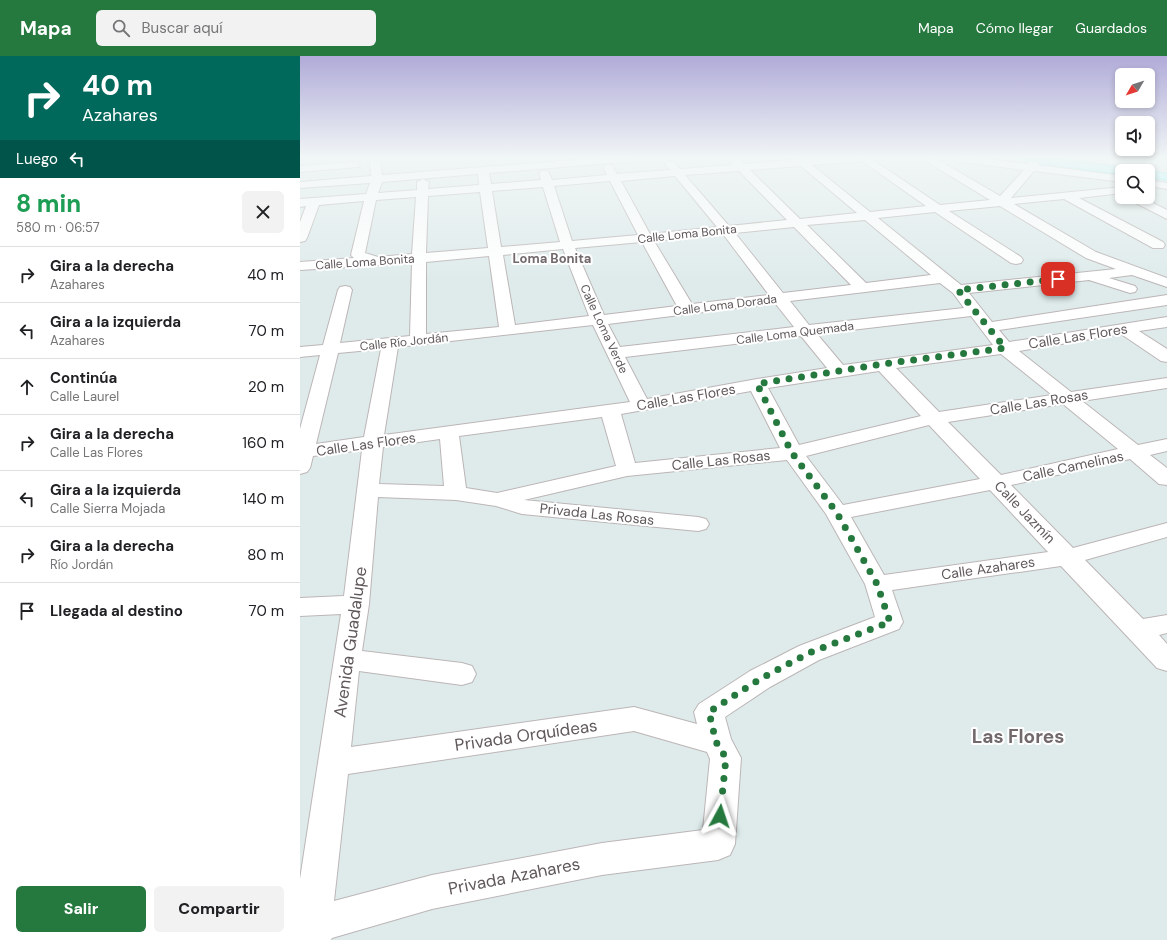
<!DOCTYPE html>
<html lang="es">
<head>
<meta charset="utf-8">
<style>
  body { margin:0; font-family:"DM Sans",sans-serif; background:#f2f2f2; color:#202124; height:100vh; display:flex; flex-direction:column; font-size:15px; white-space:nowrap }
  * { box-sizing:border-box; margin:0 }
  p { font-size:13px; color:#757577 }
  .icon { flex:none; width:22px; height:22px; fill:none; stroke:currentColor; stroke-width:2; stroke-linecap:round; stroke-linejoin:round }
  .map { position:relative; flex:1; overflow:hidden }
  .side { display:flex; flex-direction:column; background:#fff; width:300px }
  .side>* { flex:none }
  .top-card { background:#00695c; color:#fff; overflow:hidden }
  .needle { width:26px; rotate:231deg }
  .controls { position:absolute; left:815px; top:12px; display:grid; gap:8px }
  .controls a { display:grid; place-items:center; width:40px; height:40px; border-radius:6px; background:#fff; box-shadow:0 2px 6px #0003; font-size:20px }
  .pin { position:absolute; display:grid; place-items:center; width:34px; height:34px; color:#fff; margin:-17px; border-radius:8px; box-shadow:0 2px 6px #0006 }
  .me { position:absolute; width:44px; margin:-22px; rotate:5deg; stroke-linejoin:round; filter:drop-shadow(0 0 3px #0008) }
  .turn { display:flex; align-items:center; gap:14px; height:84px; padding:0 16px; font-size:18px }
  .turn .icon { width:52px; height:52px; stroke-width:2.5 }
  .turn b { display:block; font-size:28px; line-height:34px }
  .then { display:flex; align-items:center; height:38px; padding:0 16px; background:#0003; gap:8px; font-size:15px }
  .round { display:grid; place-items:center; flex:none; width:42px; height:42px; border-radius:6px; background:#f2f2f2 }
  .headline { display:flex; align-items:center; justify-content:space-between; height:68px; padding:0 16px }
  h1 { font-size:24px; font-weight:800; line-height:30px; color:#1e9e55 }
  .button { display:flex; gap:8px; margin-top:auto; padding:8px 16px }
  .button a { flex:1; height:46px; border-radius:6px; background:#25793e; color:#fff; font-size:16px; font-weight:800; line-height:46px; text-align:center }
  .button a+a { background:#f2f2f2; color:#202124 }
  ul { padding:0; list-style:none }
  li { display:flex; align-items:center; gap:12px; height:56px; padding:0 16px; border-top:1px solid #e0e0e0 }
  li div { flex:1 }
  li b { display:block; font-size:15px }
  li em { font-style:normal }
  header { display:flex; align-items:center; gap:24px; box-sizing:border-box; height:56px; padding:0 20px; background:#25793e; color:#fff }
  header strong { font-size:19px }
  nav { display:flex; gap:22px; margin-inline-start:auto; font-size:14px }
  .search { width:280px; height:36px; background:#f2f2f2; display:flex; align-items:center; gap:10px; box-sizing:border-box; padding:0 14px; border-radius:6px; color:#757577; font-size:15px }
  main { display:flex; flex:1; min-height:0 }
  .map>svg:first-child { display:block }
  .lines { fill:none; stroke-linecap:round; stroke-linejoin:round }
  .minor-casing { stroke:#bcb5b6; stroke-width:2 }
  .major-casing { stroke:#55eee1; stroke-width:2 }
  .minor { fill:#fff; fill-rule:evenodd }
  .major { fill:#a2fafd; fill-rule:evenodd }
  .route { stroke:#25793e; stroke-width:7; stroke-dasharray:0 12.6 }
  .labels { text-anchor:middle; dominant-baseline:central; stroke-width:4; stroke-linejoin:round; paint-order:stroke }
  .far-street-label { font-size:12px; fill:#60585a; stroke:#fff }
  .far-quarter-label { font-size:13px; font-weight:bold; fill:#72696c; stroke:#fff }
  .street-label { font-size:14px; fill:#60585a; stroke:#fff }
  .near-street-label { font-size:17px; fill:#60585a; stroke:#fff }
  .near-quarter-label { font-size:19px; font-weight:bold; fill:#72696c; stroke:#fff }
</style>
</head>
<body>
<header>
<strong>Mapa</strong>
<div class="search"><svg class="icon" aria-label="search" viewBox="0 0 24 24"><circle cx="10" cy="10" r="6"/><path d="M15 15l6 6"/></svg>Buscar aquí</div>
<nav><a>Mapa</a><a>Cómo llegar</a><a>Guardados</a></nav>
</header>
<main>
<section class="side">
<div class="top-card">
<div class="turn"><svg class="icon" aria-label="right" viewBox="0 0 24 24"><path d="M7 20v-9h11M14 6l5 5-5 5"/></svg><div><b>40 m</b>Azahares</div></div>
<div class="then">Luego<svg class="icon" aria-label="left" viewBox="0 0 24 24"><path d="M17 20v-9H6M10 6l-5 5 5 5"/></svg></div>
</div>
<div class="headline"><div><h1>8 min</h1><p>580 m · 06:57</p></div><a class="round"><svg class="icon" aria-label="close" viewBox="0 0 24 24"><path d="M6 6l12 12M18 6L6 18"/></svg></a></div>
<ul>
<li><svg class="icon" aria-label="right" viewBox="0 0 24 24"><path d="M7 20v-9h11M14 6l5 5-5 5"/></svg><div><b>Gira a la derecha</b><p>Azahares</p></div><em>40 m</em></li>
<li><svg class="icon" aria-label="left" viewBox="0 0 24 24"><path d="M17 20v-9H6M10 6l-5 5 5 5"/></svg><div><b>Gira a la izquierda</b><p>Azahares</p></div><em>70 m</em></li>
<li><svg class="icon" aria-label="ahead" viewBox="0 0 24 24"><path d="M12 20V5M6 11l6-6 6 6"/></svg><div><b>Continúa</b><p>Calle Laurel</p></div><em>20 m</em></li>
<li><svg class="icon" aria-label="right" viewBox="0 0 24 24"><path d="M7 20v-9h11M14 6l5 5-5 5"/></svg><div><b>Gira a la derecha</b><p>Calle Las Flores</p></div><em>160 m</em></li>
<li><svg class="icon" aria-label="left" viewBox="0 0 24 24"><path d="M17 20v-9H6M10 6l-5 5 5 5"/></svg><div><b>Gira a la izquierda</b><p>Calle Sierra Mojada</p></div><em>140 m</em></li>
<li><svg class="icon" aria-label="right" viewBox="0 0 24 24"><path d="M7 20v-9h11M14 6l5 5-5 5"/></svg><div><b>Gira a la derecha</b><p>Río Jordán</p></div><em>80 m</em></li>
<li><svg class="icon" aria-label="arrive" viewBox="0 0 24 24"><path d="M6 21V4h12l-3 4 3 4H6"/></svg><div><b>Llegada al destino</b></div><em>70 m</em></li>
</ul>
<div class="button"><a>Salir</a><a>Compartir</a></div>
</section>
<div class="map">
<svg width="867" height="884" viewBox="0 0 867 884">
  <rect width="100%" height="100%" fill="#dfebeb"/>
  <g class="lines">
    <defs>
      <g id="minor">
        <path d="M70,102H80L82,119L301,102H340L335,105L189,117L191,128L241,124L239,117L244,114L248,115L252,124L307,119L303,111L308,108L312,109L317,118L370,114L365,108L370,105L374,106L380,113L433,109L429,104L431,102H438L444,108L492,104L490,102H502L505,103L570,102L640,149L690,144L624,104L623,102H635L700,140L724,114L657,105L653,104L652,102H679L728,108L732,102H740L741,103L738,109L822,120V126L734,115L711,142L822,131V137L779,142L863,186L865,189L863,192H853L764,143L714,148L796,196L867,222V231L832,219L809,222L835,230L837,233L835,236L830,237L789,224L669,237L692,266L867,239V249L699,274L709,286L867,261V271L839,275L867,293V306L861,305L821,278L719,295L771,336L867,322V332L782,345L838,389L867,383V395L850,399L867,412V429L859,428L830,403L711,429L773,492L867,467V481L785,504L843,563L867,559V577L859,579L867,588V615L857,612L761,510L592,534L603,566L599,573L519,604L470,631L425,661L431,683L441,702L435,788L430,799L418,804L302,819L132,853L32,882L31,884H0V823L41,558L0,560V542L44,540L62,394L13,400L10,412L7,416L0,418V373L20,299L0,301V291L23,289L38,234L40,231L45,230L50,231L52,234L40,287L110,280L112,207L0,214V206L54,202L51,199L64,145L19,149L7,182L5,185L0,186V166L6,150L0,151V143L66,138L70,127L0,132V126L71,120ZM562,105L626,150L570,156L512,109ZM501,110L557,157L500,163L450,114ZM439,115L487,164L429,170L385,119ZM178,118L179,129L128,133L129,126L123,123L117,126V134L78,137L82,126ZM375,120L417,171L350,178L321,125ZM310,125L338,179L272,185L254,130ZM243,131L260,186L201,191L192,135ZM180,136L188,192L126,197L128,140ZM116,141L112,198L78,201L65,197L76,144ZM700,150L786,202L816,213L661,229L578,162L635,156L711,207L716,208L721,207L723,204L721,201L649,155ZM565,164L631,219L566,227L507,169ZM494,171L551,229L483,237L435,177ZM423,178L469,239L392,248L354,185ZM342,186L377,250L304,259L275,192ZM263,193L289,260L215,269L203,199ZM189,200L199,271L126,278V206ZM640,227L653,237L664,252L509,269L490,245ZM475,247L494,271L320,291L308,268ZM671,260L693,289L543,309L517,278ZM293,269L330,346L84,379L98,291ZM501,280L527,312L457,323L347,343L325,301ZM81,293L64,381L16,388L38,297ZM701,298L752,339L639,356L596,312ZM579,315L621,360L499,389L468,332ZM451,335L480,392L335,407L321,358ZM763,348L818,393L701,419L648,366ZM302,361L316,410L197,437L166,432L159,380ZM629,369L680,423L543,449L506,400ZM140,383L144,430L79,428L83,391ZM487,404L526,458L565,528L575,561L499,590L450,615L399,648L394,656L397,668L334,651L51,691L59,615L162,629L172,626L176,618L172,610L162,607L62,595L69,548L78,441L156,444L196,450L222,458L398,475L406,473L409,468L406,463L398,461L224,444L327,420ZM690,434L748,496L584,519L551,461ZM334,675L407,696L410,703L403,774L302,787L132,819L34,845L48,718Z"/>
        <path d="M55,106L60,109L59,111L0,116V110Z"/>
        <path d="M848,124L867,127V133L848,130Z"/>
        <path d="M826,141H841L867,154V163L828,143Z"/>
      </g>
      <g id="major">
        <path d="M719,102H745L824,112L829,115H822V118L724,105Z"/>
        <path d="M847,115H848L867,118V124L848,121Z"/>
      </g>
    </defs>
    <use href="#minor" class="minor-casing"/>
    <use href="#major" class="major-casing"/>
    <use href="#minor" class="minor"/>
    <use href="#major" class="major"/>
  </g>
  <linearGradient id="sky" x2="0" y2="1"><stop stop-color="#b0abd8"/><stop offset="0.45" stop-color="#f1f6f6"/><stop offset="1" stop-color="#f1f6f6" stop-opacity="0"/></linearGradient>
  <rect width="867" height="225" fill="url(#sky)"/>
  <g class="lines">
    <path class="route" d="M420,760L426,702L416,686L409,656L460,623L509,597L590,566L577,528L537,457L492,397L457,328L582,308L705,292L658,234L758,223"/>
  </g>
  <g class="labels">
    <g class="far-street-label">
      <text transform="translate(387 178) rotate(-6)">Calle Loma Bonita</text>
      <text transform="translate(65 206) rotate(-4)">Calle Loma Bonita</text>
      <text transform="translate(425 249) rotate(-7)">Calle Loma Dorada</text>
      <text transform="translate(304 273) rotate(65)">Calle Loma Verde</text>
      <text transform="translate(495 277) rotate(-7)">Calle Loma Quemada</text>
      <text transform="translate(104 286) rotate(-6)">Calle Río Jordán</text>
    </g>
    <g class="far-quarter-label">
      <text x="252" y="202">Loma Bonita</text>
    </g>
    <g class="street-label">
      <text transform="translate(778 280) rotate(-9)">Calle Las Flores</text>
      <text transform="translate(386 341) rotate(-10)">Calle Las Flores</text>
      <text transform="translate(739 346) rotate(-9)">Calle Las Rosas</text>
      <text transform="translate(66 388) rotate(-8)">Calle Las Flores</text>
      <text transform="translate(421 404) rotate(-6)">Calle Las Rosas</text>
      <text transform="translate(773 410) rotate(-12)">Calle Camelinas</text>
      <text transform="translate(725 456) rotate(46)">Calle Jazmín</text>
      <text transform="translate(297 458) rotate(6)">Privada Las Rosas</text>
      <text transform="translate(688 512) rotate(-8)">Calle Azahares</text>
    </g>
    <g class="near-street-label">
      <text transform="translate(50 586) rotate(-82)">Avenida Guadalupe</text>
      <text transform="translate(226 679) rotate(-8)">Privada Orquídeas</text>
      <text transform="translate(214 820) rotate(-11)">Privada Azahares</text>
    </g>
    <g class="near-quarter-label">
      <text x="718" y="680">Las Flores</text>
    </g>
  </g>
</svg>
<div class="controls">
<a><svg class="needle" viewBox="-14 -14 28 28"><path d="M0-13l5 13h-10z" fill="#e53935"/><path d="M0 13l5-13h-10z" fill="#757577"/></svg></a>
<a><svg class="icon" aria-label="sound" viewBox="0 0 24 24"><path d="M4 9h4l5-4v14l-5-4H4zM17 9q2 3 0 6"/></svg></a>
<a><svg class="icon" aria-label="search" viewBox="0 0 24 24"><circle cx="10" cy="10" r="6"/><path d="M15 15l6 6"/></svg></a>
</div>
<div class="pin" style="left:758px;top:223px;background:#d93025"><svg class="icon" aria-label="arrive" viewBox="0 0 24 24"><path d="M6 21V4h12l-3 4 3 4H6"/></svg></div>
<svg class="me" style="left:420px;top:760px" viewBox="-20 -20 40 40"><path d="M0-17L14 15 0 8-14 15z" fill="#25793e" stroke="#fff" stroke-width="4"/></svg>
</div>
</main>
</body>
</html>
